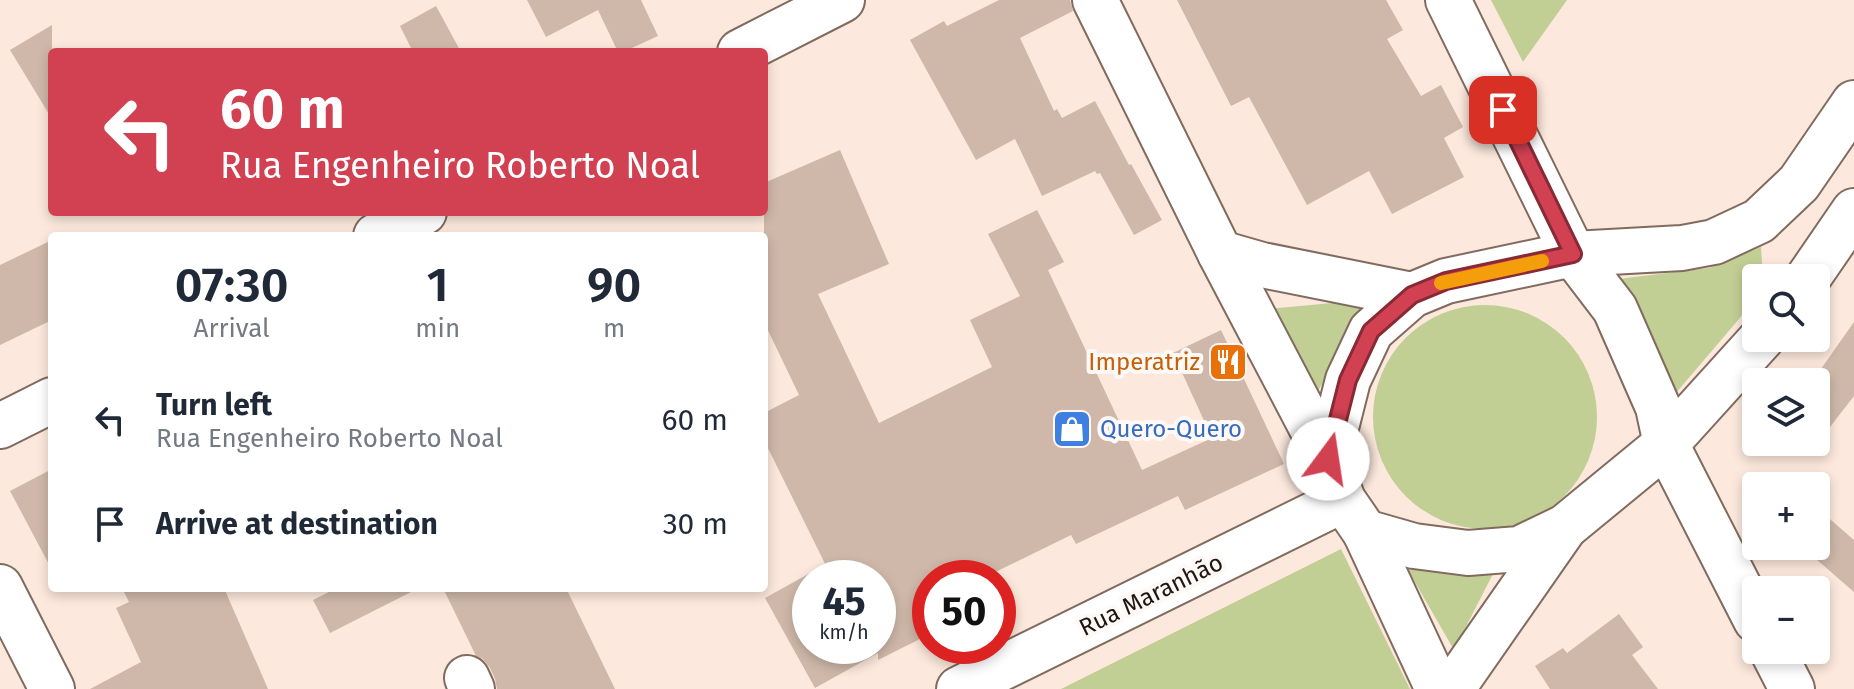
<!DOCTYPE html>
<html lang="en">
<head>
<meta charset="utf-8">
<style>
  body { margin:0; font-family:"Fira Sans",sans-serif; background:#f6f6f7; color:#1f2937; height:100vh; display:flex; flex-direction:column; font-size:30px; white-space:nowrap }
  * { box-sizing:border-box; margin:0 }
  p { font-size:26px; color:#747a83 }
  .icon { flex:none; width:44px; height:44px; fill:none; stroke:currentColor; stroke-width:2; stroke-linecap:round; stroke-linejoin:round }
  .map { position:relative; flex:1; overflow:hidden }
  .panel { position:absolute; left:48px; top:232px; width:720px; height:360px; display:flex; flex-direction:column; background:#fff; border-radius:8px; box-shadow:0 4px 12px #0003 }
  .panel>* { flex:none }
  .top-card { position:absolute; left:48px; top:48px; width:720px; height:168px; border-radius:8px; box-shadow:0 4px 12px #0003; background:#d24152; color:#fff; overflow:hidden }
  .tools { position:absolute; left:1742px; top:264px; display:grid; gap:16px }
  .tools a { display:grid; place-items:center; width:88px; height:88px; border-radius:8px; background:#fff; box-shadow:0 4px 12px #0003; font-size:40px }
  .speed { position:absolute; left:792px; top:560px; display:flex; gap:16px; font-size:40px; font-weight:700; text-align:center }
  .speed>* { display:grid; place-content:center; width:104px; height:104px; border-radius:50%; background:#fff; box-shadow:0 4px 12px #0003; line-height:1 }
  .speed small { font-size:20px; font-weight:400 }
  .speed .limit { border:12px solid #d22; background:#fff; color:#111 }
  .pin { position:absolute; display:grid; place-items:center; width:68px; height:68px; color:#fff; margin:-34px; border-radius:16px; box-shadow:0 4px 12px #0006 }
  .me { position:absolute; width:88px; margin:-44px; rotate:14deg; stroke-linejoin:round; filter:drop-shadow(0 0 6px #0008) }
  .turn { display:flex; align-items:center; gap:28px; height:168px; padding:0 40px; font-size:36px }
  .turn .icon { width:104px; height:104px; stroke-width:2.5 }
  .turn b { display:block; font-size:56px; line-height:68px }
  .eta { display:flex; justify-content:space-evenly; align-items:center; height:136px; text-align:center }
  .eta b { font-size:48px; font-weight:600; line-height:56px }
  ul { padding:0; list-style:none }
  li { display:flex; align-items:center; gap:24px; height:104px; padding:0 40px }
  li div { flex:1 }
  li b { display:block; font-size:30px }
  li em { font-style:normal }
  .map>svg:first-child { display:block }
  .green { fill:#c1ce94 }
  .building { fill:#cfb8a9 }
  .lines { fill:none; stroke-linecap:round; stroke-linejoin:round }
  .minor-casing { stroke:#816b5e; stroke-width:48 }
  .major-casing { stroke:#816b5e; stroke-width:48 }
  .minor { stroke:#fff; stroke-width:44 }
  .major { stroke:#fff; stroke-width:44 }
  .route-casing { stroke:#882a35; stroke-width:20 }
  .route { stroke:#d24152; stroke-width:14 }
  .slow { stroke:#f59e0b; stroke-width:14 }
  .labels { text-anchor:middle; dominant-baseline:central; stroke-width:8; stroke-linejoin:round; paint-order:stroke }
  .food-label { font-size:24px; fill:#c56008; stroke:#fef9f6; text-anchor:end }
  .shop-label { font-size:24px; fill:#366cbe; stroke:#fef9f6; text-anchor:start }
  .street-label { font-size:24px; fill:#1e1611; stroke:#fef9f6 }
</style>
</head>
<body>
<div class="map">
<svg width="1854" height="689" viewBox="0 0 1854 689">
  <rect width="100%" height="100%" fill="#fce8dc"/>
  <g class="green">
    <path d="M1491,0H1567L1523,62Z"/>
    <path d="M1761,247L1763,278H1756V299L1675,394L1618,279L1709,268Z"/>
    <path d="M1376,299L1312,400L1268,309Z"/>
    <circle cx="1485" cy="417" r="112"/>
    <path d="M1341,549L1410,689H1061Z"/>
    <path d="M1498,564L1454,650L1408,570Z"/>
  </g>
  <g class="building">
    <path d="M527,0H641L658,36L623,52H618L598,10L546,37Z"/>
    <path d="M999,0H1070L1073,11L1020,38L1054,111L1057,109L1062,118L1095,101L1129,165L1131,164L1162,220L1134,235L1100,173L1097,174L1095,171L1042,196L1015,139L976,160L910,40L944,21L947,26Z"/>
    <path d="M1177,0H1386L1403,30L1387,39L1421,96L1441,85L1463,127L1444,138L1464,177L1392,214L1369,171L1307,205L1249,97L1231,106Z"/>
    <path d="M436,6L461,52H413L400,26Z"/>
    <path d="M52,25V119L10,50Z"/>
    <path d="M840,150L889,264L818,294L879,423L992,367L970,320L1020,296L988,234L1037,210L1064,262L1048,270L1142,470L1212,438L1173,353L1221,330L1284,464L1185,510L1178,496L1076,544L1071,535L983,578H930V634L878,660V653L815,688L765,598L810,573V646H878V578H832L764,440V413L799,395L764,322V183Z"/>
    <path d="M52,240V320L0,345V265Z"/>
    <path d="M1854,322V396L1816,445V376Z"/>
    <path d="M52,469V570L10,491Z"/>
    <path d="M1816,507L1854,540V592L1816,559Z"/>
    <path d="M122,588H224L268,689H90L141,662L116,608L129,602Z"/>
    <path d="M337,588H419L330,633L313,600Z"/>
    <path d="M443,588H566L615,689H497L495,679L490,668L482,658L476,656Z"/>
    <path d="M1619,614L1643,647L1632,655L1658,689H1550L1535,666L1563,648L1567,653Z"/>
  </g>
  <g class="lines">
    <defs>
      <g id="minor">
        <path d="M1095,0L1220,253L1328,459"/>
        <path d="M1448,0L1573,254"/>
        <path d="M740,52L842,0"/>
        <path d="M376,236L424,212"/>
        <path d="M1220,253L1262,265L1412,295"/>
        <path d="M0,426L52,400"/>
        <path d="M1666,444L1756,620"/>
        <path d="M1365,532L1438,689"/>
        <path d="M0,587L52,689"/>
        <path d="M1772,650L1792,689"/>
        <path d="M467,678L472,689"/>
        <path d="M1452,689L1565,527"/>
      </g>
      <g id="major">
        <path d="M1573,254L1615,309L1658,407L1666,444"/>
        <path d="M1808,278L1854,211"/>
        <path d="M1762,338L1666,444L1565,527L1519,549L1468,553L1414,546L1365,532L1343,500L1328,459L1348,380L1371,331L1412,295L1446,281L1573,254L1682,248L1714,242L1759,221L1799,183L1854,103"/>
        <path d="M959,689L1343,500"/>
      </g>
    </defs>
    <use href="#minor" class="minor-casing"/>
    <use href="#major" class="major-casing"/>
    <use href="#minor" class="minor"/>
    <use href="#major" class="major"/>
  </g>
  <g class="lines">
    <defs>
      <path id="route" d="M1328,459L1348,380L1371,331L1412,295L1446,281L1573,254L1503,110"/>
    </defs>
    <use href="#route" class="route-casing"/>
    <use href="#route" class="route"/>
    <path class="slow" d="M1441,283L1542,261"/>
  </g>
  <defs>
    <symbol id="restaurant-square" viewBox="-11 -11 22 22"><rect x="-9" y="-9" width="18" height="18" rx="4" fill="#e8710a" stroke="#fef9f6"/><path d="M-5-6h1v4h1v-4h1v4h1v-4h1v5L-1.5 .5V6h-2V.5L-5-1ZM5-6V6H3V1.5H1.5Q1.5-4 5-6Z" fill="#fff"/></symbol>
    <symbol id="shop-square" viewBox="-11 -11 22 22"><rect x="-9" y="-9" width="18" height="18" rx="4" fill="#3f7fe0" stroke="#fef9f6"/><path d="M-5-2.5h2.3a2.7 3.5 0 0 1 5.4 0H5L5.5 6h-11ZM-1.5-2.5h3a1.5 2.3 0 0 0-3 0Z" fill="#fff"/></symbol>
  </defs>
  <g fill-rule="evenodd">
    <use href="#restaurant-square" x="1206" y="340" width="44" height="44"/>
    <use href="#shop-square" x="1050" y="407" width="44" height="44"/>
  </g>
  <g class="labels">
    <g class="food-label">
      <text x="1200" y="362">Imperatriz</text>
    </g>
    <g class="shop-label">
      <text x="1100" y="429">Quero-Quero</text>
    </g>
    <g class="street-label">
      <text transform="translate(1151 595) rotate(-26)">Rua Maranhão</text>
    </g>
  </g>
</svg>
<div class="tools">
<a><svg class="icon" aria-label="search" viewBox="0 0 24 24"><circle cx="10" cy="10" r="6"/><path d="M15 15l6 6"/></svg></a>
<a><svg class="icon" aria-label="layers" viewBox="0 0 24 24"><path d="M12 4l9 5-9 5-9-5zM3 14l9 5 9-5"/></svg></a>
<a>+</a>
<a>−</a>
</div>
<div class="speed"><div>45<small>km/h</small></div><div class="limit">50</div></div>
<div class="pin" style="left:1503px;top:110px;background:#d93025"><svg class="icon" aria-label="arrive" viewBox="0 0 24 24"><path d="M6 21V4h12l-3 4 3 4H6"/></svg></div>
<svg class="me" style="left:1328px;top:459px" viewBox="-20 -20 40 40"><circle r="19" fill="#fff"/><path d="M0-13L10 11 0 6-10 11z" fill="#d24152"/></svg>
<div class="top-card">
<div class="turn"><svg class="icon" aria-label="left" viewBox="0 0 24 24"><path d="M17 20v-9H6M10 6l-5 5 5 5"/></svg><div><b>60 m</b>Rua Engenheiro Roberto Noal</div></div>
</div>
<section class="panel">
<div class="eta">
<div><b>07:30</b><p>Arrival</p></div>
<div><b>1</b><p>min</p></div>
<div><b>90</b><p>m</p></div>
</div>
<ul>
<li><svg class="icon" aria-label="left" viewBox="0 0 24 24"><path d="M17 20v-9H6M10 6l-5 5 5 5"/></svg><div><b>Turn left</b><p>Rua Engenheiro Roberto Noal</p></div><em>60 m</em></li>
<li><svg class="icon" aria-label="arrive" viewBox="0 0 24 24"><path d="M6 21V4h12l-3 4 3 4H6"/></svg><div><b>Arrive at destination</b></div><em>30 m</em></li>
</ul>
</section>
</div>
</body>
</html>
